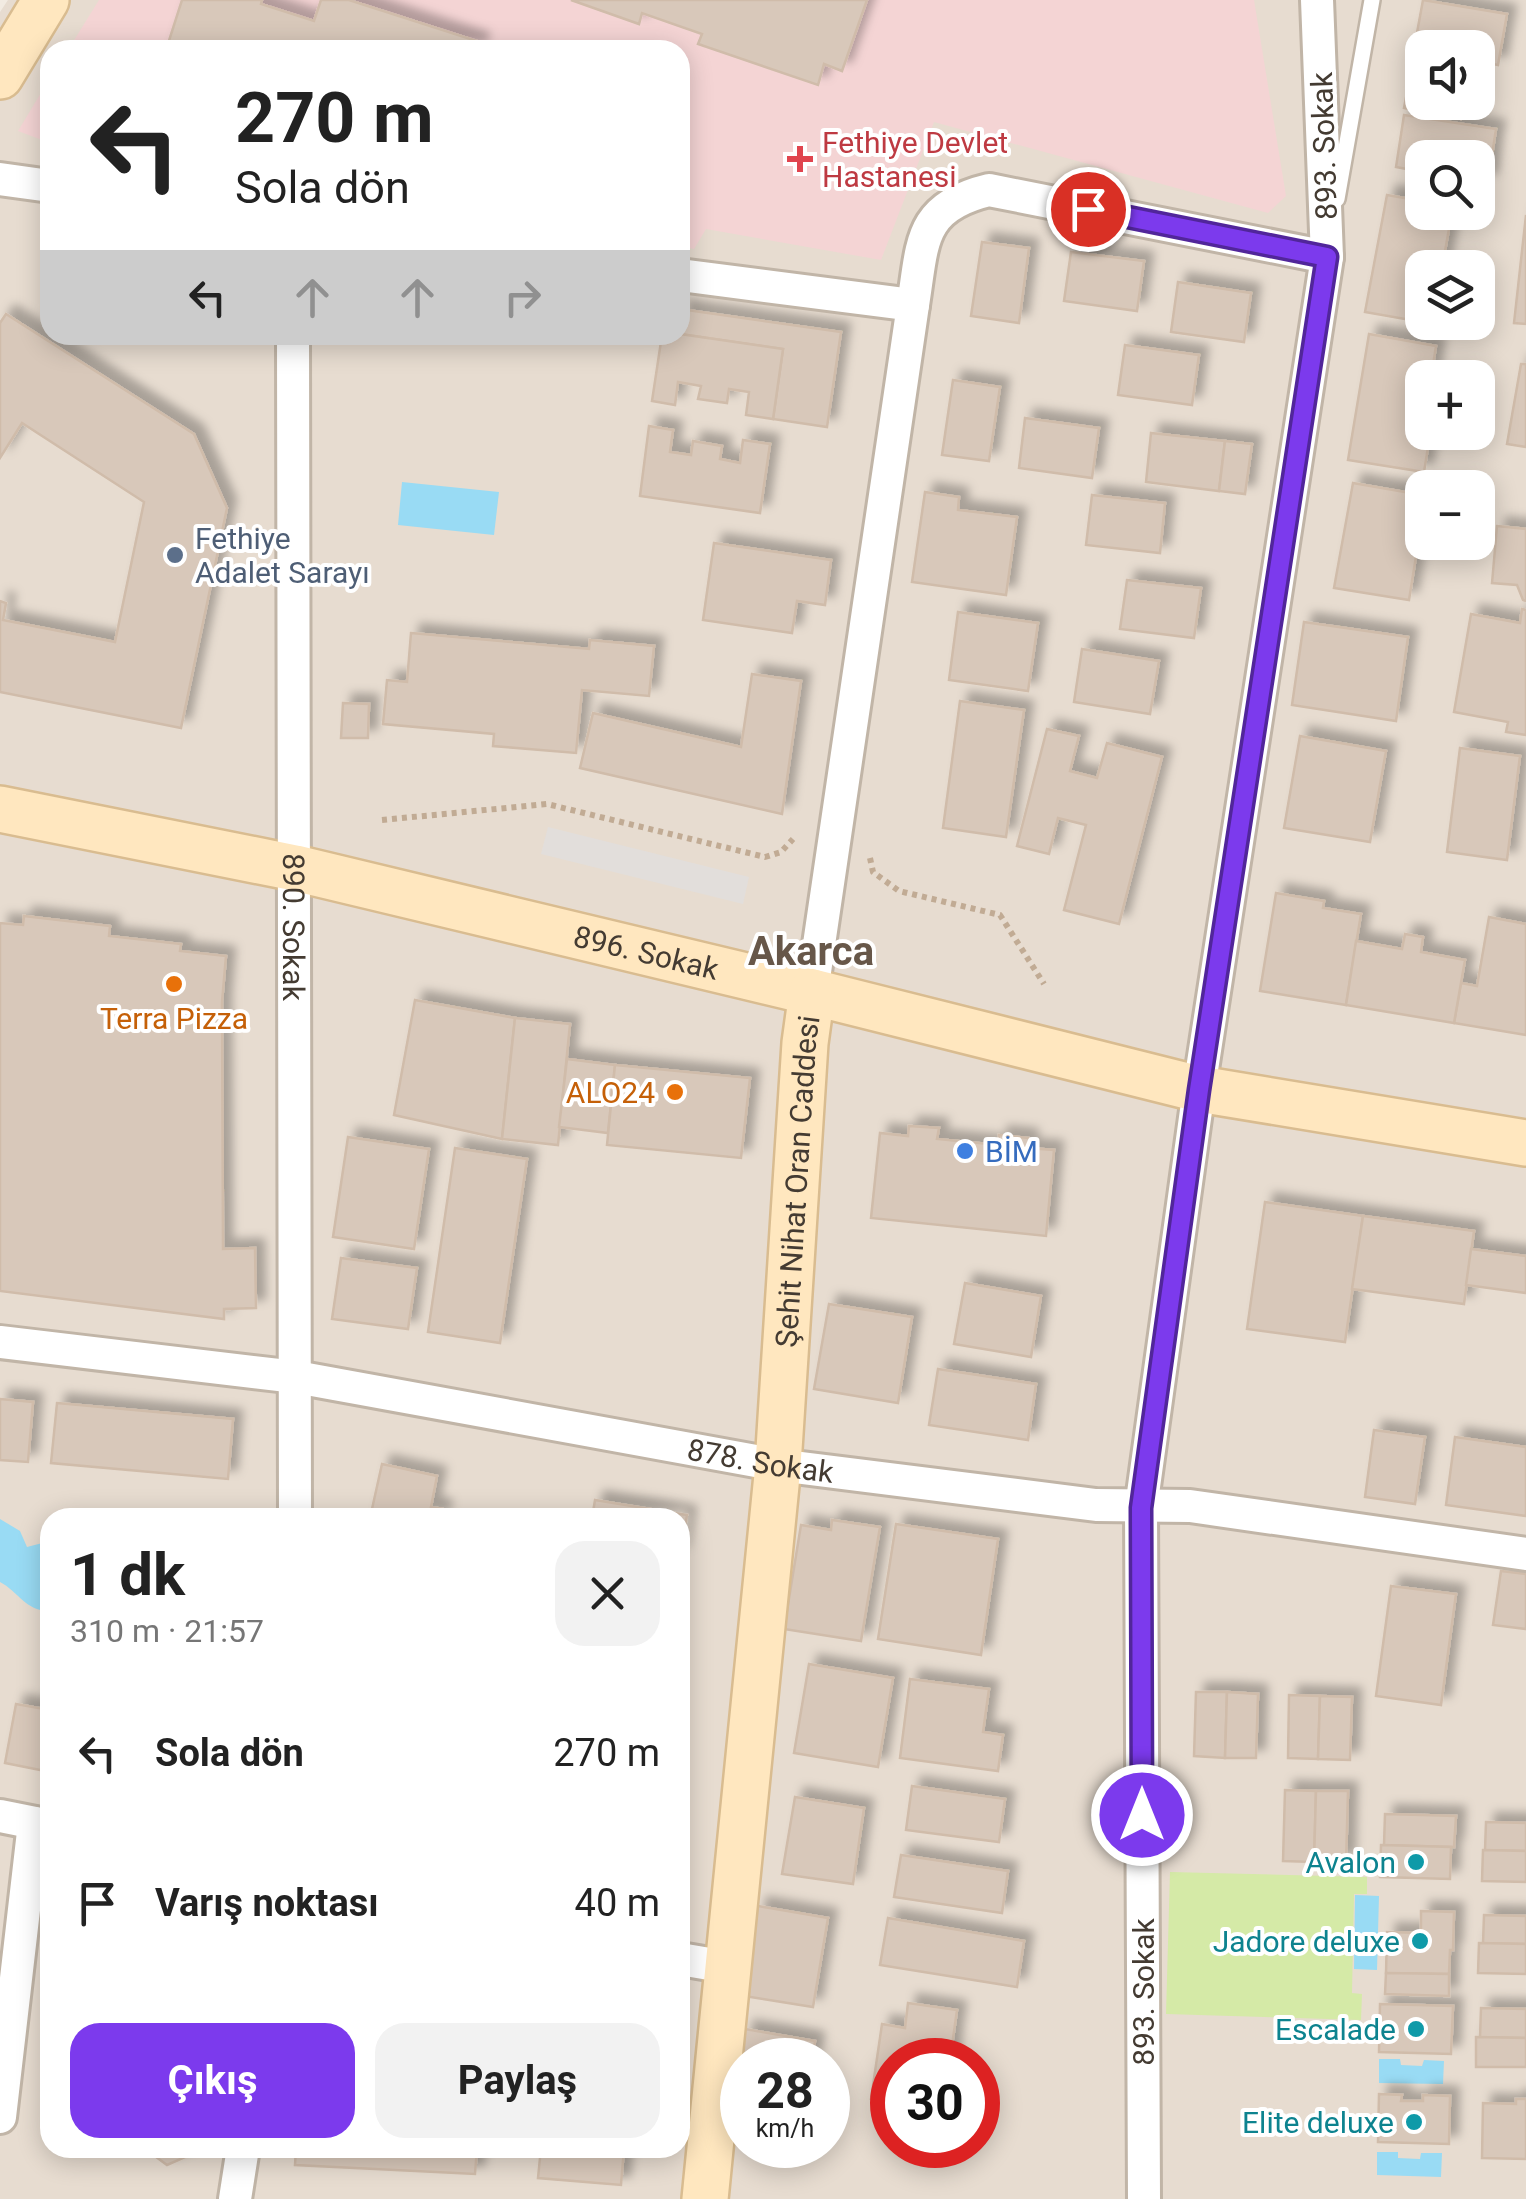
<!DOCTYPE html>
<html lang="tr">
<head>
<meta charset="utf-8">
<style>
  body { margin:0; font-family:Roboto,sans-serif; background:#f2f2f2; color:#222; height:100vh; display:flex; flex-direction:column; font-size:38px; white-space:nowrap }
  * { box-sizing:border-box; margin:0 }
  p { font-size:32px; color:#767676 }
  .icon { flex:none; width:55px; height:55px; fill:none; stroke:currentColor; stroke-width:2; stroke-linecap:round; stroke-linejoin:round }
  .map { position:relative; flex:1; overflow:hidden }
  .side { position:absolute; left:40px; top:1508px; width:650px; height:650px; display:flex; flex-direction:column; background:#fff; border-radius:30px; box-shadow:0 5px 25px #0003 }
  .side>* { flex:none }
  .top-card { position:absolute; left:40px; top:40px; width:650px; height:305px; border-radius:30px; box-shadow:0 5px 25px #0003; background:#fff; color:#222; overflow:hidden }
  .controls { position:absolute; left:1405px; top:30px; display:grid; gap:20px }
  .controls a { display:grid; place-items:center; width:90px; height:90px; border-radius:20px; background:#fff; box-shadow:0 5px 25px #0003; font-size:50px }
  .speed { position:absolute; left:720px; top:2038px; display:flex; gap:20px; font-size:50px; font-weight:700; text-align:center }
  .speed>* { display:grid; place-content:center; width:130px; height:130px; border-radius:50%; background:#fff; box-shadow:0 5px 25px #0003; line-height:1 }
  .speed small { font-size:25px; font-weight:400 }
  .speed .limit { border:15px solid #d22; background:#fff; color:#111 }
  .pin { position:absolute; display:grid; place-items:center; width:85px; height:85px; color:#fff; margin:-42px; border:5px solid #fff; border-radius:50%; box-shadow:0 2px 10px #0007 }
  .me { position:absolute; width:110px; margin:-55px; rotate:0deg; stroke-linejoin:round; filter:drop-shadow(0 0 8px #0008) }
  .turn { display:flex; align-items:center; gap:35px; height:210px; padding:0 30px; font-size:45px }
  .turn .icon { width:130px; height:130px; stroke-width:2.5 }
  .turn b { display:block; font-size:70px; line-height:85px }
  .lanes { display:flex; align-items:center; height:95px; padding:0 30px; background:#0003; justify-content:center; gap:50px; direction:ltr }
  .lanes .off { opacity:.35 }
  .round { display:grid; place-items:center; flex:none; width:105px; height:105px; border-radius:30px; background:#f2f2f2 }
  .headline { display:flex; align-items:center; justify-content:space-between; height:170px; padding:0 30px }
  h1 { font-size:60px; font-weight:700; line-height:75px }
  .primary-button { display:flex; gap:20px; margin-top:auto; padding:20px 30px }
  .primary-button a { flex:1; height:115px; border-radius:30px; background:#7c3aed; color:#fff; font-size:40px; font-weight:700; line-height:115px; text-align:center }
  .primary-button a+a { background:#f2f2f2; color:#222 }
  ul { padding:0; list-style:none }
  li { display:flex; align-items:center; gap:30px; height:150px; padding:0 30px }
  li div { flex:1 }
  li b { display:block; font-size:38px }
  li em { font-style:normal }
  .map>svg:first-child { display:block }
  .residential { fill:#e7dcd0; fill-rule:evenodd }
  .medical { fill:#f4d4d4 }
  .green { fill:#d5eaa7 }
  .parking { fill:#e2dedb }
  .water { fill:#99dbf4 }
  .building { fill:#d8c8ba; stroke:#d0bcaa; stroke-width:2.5; filter:url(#shadow) }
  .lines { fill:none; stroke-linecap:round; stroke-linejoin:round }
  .lane-casing { stroke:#c1b5a7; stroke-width:20 }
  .street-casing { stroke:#c1b5a7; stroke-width:38 }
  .secondary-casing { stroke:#d9bc90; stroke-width:50 }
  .path { stroke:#c1ab94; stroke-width:6; stroke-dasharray:5 5; stroke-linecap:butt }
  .lane { stroke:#fff; stroke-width:15 }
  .street { stroke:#fff; stroke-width:32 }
  .secondary { stroke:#ffe7bf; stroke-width:45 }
  .route-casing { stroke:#51269a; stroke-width:25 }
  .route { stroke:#7c3aed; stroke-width:18 }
  .health-dot { fill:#e0444e; stroke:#fff; stroke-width:4 }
  .service-dot { fill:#5c6f8a; stroke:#fff; stroke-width:4 }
  .food-dot { fill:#e8710a; stroke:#fff; stroke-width:4 }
  .shop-dot { fill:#3f7fe0; stroke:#fff; stroke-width:4 }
  .culture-dot { fill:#0f9aa8; stroke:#fff; stroke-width:4 }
  .labels { text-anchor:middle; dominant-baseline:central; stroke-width:8; stroke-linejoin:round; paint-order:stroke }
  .health-label { font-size:30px; fill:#be3a42; stroke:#fff; text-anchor:start }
  .street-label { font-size:30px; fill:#443b32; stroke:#fff }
  .service-label { font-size:30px; fill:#4e5e75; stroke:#fff; text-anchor:start }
  .food-label { font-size:30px; fill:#c56008; stroke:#fff }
  .shop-label { font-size:30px; fill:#366cbe; stroke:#fff; text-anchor:start }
  .culture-label { font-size:30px; fill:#0d838f; stroke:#fff; text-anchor:end }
  .district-label { font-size:40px; font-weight:bold; fill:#675749; stroke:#fff }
</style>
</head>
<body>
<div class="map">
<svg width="1526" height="2199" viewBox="0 0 1526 2199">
  <defs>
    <filter id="shadow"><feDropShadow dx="9" dy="-9" stdDeviation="5" flood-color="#0004"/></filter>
  </defs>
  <rect width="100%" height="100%" fill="#f2ebe2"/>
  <path class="residential" d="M8,0H1526V2199H0V12ZM1422,48H1478V102H1422ZM50,50H680V335H50ZM1422,158H1478V212H1422ZM1422,268H1478V322H1422ZM1422,378H1478V432H1422ZM1422,488H1478V542H1422ZM50,1518H680V2148H50ZM742,2060H828V2145H742ZM892,2060H978V2145H892Z"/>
  <g class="medical">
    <path d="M99,0H1254L1286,196L1268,213L934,122L881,260L706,229L694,249L680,246V50H68Z"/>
    <path d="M50,78V143L18,131Z"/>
  </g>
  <path class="green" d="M1170,1872L1367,1877V1894H1354L1352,1993L1362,1994L1361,2020L1166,2014Z"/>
  <path class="parking" d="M548,827L749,877L743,904L541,854Z"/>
  <g class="water">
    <path d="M402,482L499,492L494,535L398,525Z"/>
    <path d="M0,1519L20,1531L27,1547L50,1541V1611C25,1611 19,1592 0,1582Z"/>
    <path d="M1355,1895L1379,1896L1377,1970L1354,1969Z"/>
    <path d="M1379,2059H1400L1401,2065L1422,2066L1424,2060L1444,2061L1443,2084L1379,2083Z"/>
    <path d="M1377,2152H1398V2158L1420,2159L1421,2153H1442L1441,2177L1377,2175Z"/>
  </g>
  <g class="building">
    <path d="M182,0H262L261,4L314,21L321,0H349L480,42L478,50H166Z"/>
    <path d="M571,0H867L842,71L824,64L818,85L698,44L702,34L642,13L639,24Z"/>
    <path d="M1423,0L1507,14L1498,65L1478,61V48L1414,49Z"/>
    <path d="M1414,55L1422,57V102H1464L1461,119L1404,108Z"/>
    <path d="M1404,115L1496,129L1488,182L1478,181V158H1422V172L1396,167Z"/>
    <path d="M1387,195L1422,201V212H1452L1442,268H1422V322L1365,312Z"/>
    <path d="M1526,215V324L1514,323Z"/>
    <path d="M982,242L1029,248L1019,323L971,316Z"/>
    <path d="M1071,252L1144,261L1137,311L1064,301Z"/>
    <path d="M1178,282L1251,293L1244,342L1171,332Z"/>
    <path d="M680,309L841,332L827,427L773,419L783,349L680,334Z"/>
    <path d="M6,314L194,434L227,508L181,728L0,692V601L6,603L3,620L115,642L144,502L22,423L0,458V323Z"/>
    <path d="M680,334L783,349L773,419L746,415L749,392L729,389L727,403L698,399L701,386L678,382L675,405L652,401L662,335Z"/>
    <path d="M1369,334L1436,346L1431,378H1422V432H1454L1452,445L1429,441L1424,472L1348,460Z"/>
    <path d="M1125,345L1199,355L1192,405L1118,395Z"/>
    <path d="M1521,364H1526V447L1507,444Z"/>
    <path d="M953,380L1000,387L989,461L942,455Z"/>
    <path d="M1025,418L1099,428L1092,478L1019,468Z"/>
    <path d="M649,426L673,430L670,452L691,455L693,441L722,446L720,459L740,463L743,440L770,444L760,513L640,496Z"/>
    <path d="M1151,433L1225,441L1219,491L1146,482Z"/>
    <path d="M1225,441L1252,444L1245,494L1219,491Z"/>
    <path d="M1353,483L1422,495V519L1409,600L1334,588Z"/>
    <path d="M925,492L959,497L958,510L1017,517L1006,595L912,582Z"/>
    <path d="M1092,495L1165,503L1160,553L1086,545Z"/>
    <path d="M1497,526L1526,529V601L1523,600L1517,585L1492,583Z"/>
    <path d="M714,543L831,560L825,605L797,601L792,633L703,620Z"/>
    <path d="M1127,580L1201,588L1194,638L1120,629Z"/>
    <path d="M1522,609L1526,610V735L1506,732L1508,722L1454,712L1471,614L1520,623Z"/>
    <path d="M958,612L1038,623L1028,691L949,680Z"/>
    <path d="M1304,622L1408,637L1396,721L1292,705Z"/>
    <path d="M411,633L589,649L590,640L654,646L649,696L582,690L576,753L493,746L494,734L383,724L387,680L407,682Z"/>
    <path d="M1082,649L1159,661L1150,714L1074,702Z"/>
    <path d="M752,674L801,681L782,814L580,768L593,713L741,747Z"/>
    <path d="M960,701L1024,710L1006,837L943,828Z"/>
    <path d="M343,703L369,704L368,738H341Z"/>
    <path d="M1047,729L1079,736L1070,771L1097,778L1107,743L1162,757L1119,924L1064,910L1086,825L1058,818L1049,854L1017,846Z"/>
    <path d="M1300,736L1386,751L1370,842L1284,828Z"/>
    <path d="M1460,748L1520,756L1507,860L1447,852Z"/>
    <path d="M1276,893L1324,901L1323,908L1361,914L1346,1005L1260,991Z"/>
    <path d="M24,916L110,926L109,936L181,944L180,951L226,956L222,1002L223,1249L255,1248L256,1308L224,1309V1319L0,1291V923L23,925Z"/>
    <path d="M1489,917L1526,924V1035L1454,1023L1461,983L1477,986Z"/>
    <path d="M1405,934L1423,937L1421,952L1465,960L1454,1023L1346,1005L1356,941L1402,949Z"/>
    <path d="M415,1000L515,1018L502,1139L394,1115Z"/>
    <path d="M515,1018L570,1024L558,1145L502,1139Z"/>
    <path d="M567,1059L615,1065L608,1133L559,1127Z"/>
    <path d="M615,1065L750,1078L741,1158L607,1145Z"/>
    <path d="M909,1126L939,1128L937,1139L998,1145L999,1135L1029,1138L1028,1148L1054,1150L1046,1236L871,1218L880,1133L908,1136Z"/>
    <path d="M348,1137L429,1149L414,1249L333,1237Z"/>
    <path d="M455,1148L527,1159L500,1343L428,1332Z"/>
    <path d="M1265,1202L1363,1216L1345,1342L1247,1329Z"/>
    <path d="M1363,1216L1474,1231L1464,1304L1352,1289Z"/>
    <path d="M1471,1249L1526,1256V1293L1466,1285Z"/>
    <path d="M341,1258L417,1268L408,1329L332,1319Z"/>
    <path d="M965,1283L1041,1296L1031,1357L954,1344Z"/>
    <path d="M829,1304L912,1317L898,1403L814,1389Z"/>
    <path d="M938,1369L1036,1384L1028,1440L929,1425Z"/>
    <path d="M0,1399L33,1402L28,1462L0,1460Z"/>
    <path d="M57,1403L233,1419L228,1479L51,1463Z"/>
    <path d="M1374,1430L1425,1437L1415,1504L1365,1497Z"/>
    <path d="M1455,1437L1526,1447V1516L1446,1505Z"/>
    <path d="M382,1464L437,1476L431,1507L443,1509L441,1518H370Z"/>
    <path d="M595,1500L687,1515L680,1557V1518H592Z"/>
    <path d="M832,1520L880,1527L861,1641L784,1629L801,1525L831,1530Z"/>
    <path d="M896,1524L998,1539L981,1655L878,1639Z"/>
    <path d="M1501,1571L1526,1574V1629L1493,1625Z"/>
    <path d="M1391,1586L1456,1594L1441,1705L1376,1696Z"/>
    <path d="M809,1664L893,1678L878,1767L794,1753Z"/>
    <path d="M910,1679L989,1689L983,1732L1003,1735L998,1771L900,1758Z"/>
    <path d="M1196,1692H1227L1225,1758L1194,1756Z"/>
    <path d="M1227,1692L1258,1694L1256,1758H1225Z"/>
    <path d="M1289,1695L1320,1696L1318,1759L1288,1758Z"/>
    <path d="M1320,1696L1352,1697L1350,1760L1318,1759Z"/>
    <path d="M16,1704L50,1710V1772L5,1763Z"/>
    <path d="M912,1786L1005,1799L999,1842L906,1830Z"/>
    <path d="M1285,1790L1316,1791L1314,1862L1283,1861Z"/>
    <path d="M1316,1791H1348L1346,1863L1314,1862Z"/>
    <path d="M795,1797L864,1808L853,1884L782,1874Z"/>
    <path d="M1385,1814L1456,1816L1454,1847L1384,1845Z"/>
    <path d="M1486,1822L1526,1823V1851L1485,1850Z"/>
    <path d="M1381,1845L1451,1847L1450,1879L1380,1877Z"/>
    <path d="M1483,1850L1526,1851V1882L1482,1881Z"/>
    <path d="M901,1855L1008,1871L1002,1913L894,1897Z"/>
    <path d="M758,1906L828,1918L813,2007L744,1996Z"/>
    <path d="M1421,1911L1454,1912L1453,1950H1450L1449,1974L1386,1973L1387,1932L1421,1933Z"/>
    <path d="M1484,1915L1526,1916V1944L1483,1943Z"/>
    <path d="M888,1918L1024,1941L1017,1987L880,1965Z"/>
    <path d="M1479,1943L1526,1944V1974L1478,1973Z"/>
    <path d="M1386,1973L1449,1974V1996L1385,1994Z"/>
    <path d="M908,2003L957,2010L950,2060H892V2102L871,2099L882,2024L905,2028Z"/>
    <path d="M1380,2004L1453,2006L1451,2054L1379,2052Z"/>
    <path d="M1481,2008L1526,2009V2038L1480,2037Z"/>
    <path d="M745,2029L815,2041L812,2060H742V2125L729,2123Z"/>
    <path d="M1476,2037L1526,2038V2067H1476Z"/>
    <path d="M1379,2094L1402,2095L1401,2101H1423V2095L1450,2096L1449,2144L1378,2142Z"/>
    <path d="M1516,2099H1526V2159L1482,2158L1483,2103L1516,2104Z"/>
    <path d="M144,2148H191L190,2155L167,2165Z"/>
    <path d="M296,2148H477L475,2174L295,2165Z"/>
    <path d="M541,2148H624L621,2185L538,2178Z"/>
  </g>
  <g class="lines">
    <defs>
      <path id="lane" d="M1337,199L1372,0"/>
      <g id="street">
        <path d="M0,179L50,186"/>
        <path d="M680,275L913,305"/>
        <path id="s1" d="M293,335L295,1518"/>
        <path d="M812,992L913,305C923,243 918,207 989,190L1327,257"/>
        <path id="s2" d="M0,1342L296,1377L778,1465L1096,1505L1190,1506L1526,1554"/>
        <path d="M0,1816L50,1826"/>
        <path d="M680,1959L727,1967"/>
        <path d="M0,2117L34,1823"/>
        <path d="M235,2199L243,2148"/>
        <path d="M1144,2199L1141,1508L1199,1089L1327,257L1317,0"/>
      </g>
      <g id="secondary">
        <path d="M0,76L46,0"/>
        <path id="s3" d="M0,809L295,868L812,992L1199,1089L1526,1143"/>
        <path id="s4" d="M705,2199L778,1465L805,1043L812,992"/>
      </g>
    </defs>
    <use href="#lane" class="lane-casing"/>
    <use href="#street" class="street-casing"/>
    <use href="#secondary" class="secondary-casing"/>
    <g class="path">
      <path d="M382,820L547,804L765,857L781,852L793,839"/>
      <path d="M870,858L873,872L899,891L1000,915L1044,984"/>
    </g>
    <use href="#lane" class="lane"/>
    <use href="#street" class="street"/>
    <use href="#secondary" class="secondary"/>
  </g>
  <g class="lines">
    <defs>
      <path id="route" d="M1088,209L1327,257L1199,1090L1141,1508L1142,1815"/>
    </defs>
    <use href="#route" class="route-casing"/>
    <use href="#route" class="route"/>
  </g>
  <path class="health-dot" d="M795 144h10v10h10v10h-10v10h-10v-10h-10v-10h10z"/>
  <circle class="service-dot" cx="175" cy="555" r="10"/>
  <g class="food-dot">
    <circle cx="174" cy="984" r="10"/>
    <circle cx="675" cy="1092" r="10"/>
  </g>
  <circle class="shop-dot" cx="965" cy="1151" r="10"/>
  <g class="culture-dot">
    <circle cx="1416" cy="1862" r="10"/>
    <circle cx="1420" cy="1941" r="10"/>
    <circle cx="1416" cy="2029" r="10"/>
    <circle cx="1414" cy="2122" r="10"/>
  </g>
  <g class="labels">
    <g class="health-label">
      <text x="822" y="142">Fethiye Devlet<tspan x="822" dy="34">Hastanesi</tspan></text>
    </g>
    <g class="street-label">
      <text transform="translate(1324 146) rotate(-92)">893. Sokak</text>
      <text stroke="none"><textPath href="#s1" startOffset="592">890. Sokak</textPath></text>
      <text stroke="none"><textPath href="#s3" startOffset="662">896. Sokak</textPath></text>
      <text stroke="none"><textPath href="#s4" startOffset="1022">Şehit Nihat Oran Caddesi</textPath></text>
      <text stroke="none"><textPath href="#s2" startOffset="770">878. Sokak</textPath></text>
      <text transform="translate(1143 1992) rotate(-90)">893. Sokak</text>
    </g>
    <g class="service-label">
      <text x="195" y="538">Fethiye<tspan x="195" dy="34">Adalet Sarayı</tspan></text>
    </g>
    <g class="food-label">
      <text x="174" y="1018">Terra Pizza</text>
      <text x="655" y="1092" text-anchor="end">ALO24</text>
    </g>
    <g class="shop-label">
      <text x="985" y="1151">BİM</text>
    </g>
    <g class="culture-label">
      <text x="1396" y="1862">Avalon</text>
      <text x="1400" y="1941">Jadore deluxe</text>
      <text x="1396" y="2029">Escalade</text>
      <text x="1394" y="2122">Elite deluxe</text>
    </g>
    <g class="district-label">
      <text x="811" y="951">Akarca</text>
    </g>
  </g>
</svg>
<div class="controls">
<a><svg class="icon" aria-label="sound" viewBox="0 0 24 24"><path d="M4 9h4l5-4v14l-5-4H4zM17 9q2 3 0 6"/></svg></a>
<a><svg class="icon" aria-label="search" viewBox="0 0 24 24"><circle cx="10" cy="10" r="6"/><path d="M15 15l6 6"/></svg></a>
<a><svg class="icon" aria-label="layers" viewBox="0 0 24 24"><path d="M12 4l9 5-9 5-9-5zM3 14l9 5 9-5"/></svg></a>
<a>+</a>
<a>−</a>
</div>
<div class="speed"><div>28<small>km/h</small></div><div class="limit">30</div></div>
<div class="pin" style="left:1088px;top:209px;background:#d93025"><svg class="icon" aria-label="arrive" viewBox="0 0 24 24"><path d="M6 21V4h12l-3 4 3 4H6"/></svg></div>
<svg class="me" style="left:1142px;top:1815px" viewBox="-20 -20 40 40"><circle r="17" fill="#7c3aed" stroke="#fff" stroke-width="3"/><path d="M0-11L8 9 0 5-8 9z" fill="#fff"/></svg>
<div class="top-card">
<div class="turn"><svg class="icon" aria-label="left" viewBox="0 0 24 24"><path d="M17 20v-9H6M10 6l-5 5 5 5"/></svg><div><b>270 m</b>Sola dön</div></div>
<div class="lanes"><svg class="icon" aria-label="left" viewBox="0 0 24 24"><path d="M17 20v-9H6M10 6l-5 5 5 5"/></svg><svg class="icon off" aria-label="ahead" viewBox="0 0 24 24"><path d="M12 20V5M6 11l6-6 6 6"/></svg><svg class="icon off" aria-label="ahead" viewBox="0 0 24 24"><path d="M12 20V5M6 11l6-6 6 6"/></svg><svg class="icon off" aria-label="right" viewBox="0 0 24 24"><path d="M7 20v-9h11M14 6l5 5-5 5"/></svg></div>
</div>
<section class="side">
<div class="headline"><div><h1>1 dk</h1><p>310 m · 21:57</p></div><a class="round"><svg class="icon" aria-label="close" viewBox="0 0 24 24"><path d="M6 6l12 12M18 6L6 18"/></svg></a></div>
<ul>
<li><svg class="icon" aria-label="left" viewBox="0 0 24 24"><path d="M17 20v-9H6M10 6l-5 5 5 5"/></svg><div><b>Sola dön</b></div><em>270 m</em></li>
<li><svg class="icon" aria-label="arrive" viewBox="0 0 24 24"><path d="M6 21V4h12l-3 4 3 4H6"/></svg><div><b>Varış noktası</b></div><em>40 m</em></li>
</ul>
<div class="primary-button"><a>Çıkış</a><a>Paylaş</a></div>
</section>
</div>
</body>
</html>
